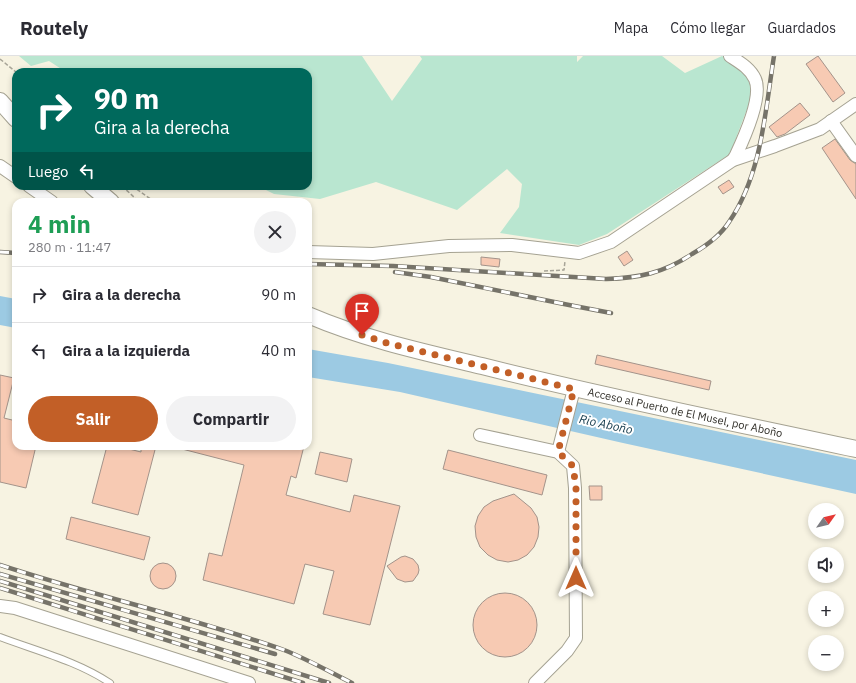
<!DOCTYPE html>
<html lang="es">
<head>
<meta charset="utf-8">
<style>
  body { margin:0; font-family:"IBM Plex Sans",sans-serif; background:#f2f2f3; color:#2b2b33; height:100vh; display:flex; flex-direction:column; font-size:15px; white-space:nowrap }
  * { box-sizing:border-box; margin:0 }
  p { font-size:13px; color:#7c7c81 }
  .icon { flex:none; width:22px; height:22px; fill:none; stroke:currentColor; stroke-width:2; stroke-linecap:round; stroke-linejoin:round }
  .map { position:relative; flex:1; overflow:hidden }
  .details { position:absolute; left:12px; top:142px; width:300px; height:252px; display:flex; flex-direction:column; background:#fff; border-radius:12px; box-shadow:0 2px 6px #0003 }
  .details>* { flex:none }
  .banner { position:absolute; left:12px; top:12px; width:300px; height:122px; border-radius:12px; box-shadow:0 2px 6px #0003; background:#00695c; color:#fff; overflow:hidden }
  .needle { width:26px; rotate:56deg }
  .fabs { position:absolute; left:808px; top:447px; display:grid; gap:8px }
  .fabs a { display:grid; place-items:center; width:36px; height:36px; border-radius:50%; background:#fff; box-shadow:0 2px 6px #0003; font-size:20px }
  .pin { position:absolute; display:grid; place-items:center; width:34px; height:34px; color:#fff; margin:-41px -17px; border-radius:50% 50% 50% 0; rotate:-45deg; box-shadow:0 0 4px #0007 }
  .pin .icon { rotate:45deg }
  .me { position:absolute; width:44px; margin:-22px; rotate:0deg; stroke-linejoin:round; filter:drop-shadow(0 0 3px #0008) }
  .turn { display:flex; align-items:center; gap:14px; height:84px; padding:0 16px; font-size:18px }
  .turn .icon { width:52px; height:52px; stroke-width:2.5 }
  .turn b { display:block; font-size:28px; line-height:34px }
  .then { display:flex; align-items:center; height:38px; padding:0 16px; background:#0003; gap:8px; font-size:15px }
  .round { display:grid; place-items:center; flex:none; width:42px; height:42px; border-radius:21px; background:#f2f2f3 }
  .overview { display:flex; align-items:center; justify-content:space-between; height:68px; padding:0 16px }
  h1 { font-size:24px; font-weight:700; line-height:30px; color:#1e9e55 }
  .action { display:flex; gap:8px; margin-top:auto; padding:8px 16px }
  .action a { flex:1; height:46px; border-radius:24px; background:#c25f27; color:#fff; font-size:16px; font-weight:700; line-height:46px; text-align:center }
  .action a+a { background:#f2f2f3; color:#2b2b33 }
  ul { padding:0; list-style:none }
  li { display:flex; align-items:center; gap:12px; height:56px; padding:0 16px; border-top:1px solid #e1e1e2 }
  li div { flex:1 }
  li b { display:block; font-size:15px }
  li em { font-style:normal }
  header { display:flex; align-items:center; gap:24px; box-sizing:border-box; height:56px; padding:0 20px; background:#fff; border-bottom:1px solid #e1e1e2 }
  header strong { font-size:19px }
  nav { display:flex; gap:22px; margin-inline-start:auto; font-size:14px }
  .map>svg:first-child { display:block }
  .green { fill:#b9e6d0 }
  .water { fill:#9ccae3 }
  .building { fill:#f7cab3; stroke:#a3938a }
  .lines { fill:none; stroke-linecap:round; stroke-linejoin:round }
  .lane-casing { stroke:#a5a292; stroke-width:8 }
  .street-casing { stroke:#a5a292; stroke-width:14 }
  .secondary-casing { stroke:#a5a292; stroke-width:18 }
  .path { stroke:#a7a497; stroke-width:1.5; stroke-dasharray:4 2; stroke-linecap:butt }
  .lane { stroke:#fff; stroke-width:6 }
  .street { stroke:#fff; stroke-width:12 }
  .secondary { stroke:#fff; stroke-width:16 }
  .rail-casing { stroke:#767369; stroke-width:4.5 }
  .rail { stroke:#fff; stroke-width:3; stroke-dasharray:9; stroke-linecap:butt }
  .route { stroke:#c25f27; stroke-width:7; stroke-dasharray:0 12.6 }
  .labels { text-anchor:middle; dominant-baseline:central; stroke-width:4; stroke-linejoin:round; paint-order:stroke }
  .street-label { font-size:11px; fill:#312f29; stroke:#fff }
  .water-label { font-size:12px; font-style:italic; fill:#103749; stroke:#fff }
</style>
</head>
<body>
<header>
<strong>Routely</strong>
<nav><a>Mapa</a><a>Cómo llegar</a><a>Guardados</a></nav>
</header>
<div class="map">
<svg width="856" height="627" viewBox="0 0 856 627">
  <rect width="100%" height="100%" fill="#f7f3e2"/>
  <path class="green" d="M19,0H362L392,45L422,3L420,0H577V6L583,0H662L685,17L722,0L743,13L752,27V40L730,98L607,178L579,189L500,177L519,151L522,128L507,113L457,154L376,126L320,143L274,138L258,130H308V16H66L49,5L31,10Z"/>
  <g class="water">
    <path d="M0,240L16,243V272L0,269Z"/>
    <path d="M308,293L388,307L856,404V438L623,387L400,336L308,321Z"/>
  </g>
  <g class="building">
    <path d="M818,0L845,37L833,46L806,8Z"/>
    <path d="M800,47L810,59L785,78L777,81L769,71Z"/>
    <path d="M835,83L850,104L856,108V143L822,92Z"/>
    <path d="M729,124L734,131L723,138L718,131Z"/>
    <path d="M627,195L633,204L624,210L618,201Z"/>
    <path d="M481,201L500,203L499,211L481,209Z"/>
    <path d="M597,299L711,325L709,334L595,308Z"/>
    <path d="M0,319L14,322L4,362L16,365V390H36L26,432L0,426Z"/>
    <path d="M107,390H117L141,396V390H156L138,459L92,447Z"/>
    <path d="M182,390H304L296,422L291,420L286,439L350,456L354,439L400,450L370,569L323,558L334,515L305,508L294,548L203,524L209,497L222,500L244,409L182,393Z"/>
    <path d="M448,394L547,419L542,439L443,413Z"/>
    <path d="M320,396L352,403L347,426L315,418Z"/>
    <path d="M589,430H602V444H590Z"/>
    <path d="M514,438L531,452L537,461L539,471L538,481L534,491L527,499L518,504L508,506L497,504L488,499L480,491L476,481L475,470L478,460L484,451L493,445Z"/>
    <path d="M71,461L150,481L144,504L66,483Z"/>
    <path d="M405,500L413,503L418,509L419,514L418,518L413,525L405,526L397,523L387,510L401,501Z"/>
    <circle cx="163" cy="520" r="13"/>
    <circle cx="505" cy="569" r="32"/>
  </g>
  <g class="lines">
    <defs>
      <path id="lane" d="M0,581C37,595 77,605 110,627"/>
      <g id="street">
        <path d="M730,0C739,6 750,12 755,23C763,40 744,82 736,99L733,104"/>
        <path d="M831,65L856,100"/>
        <path d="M0,110L16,121"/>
        <path d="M29,130L52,146"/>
        <path d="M308,196L373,198L449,190L512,189L579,197L611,186L733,104L775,90L820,73L856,48"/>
        <path d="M480,379L558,396L573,410L575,432L576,582L567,595L535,627"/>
        <path d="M558,396L574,333"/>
        <path d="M0,550L15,552L249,627"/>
      </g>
      <g id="secondary">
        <path d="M0,45L16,63"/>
        <path d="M92,130L111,146"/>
        <path id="s1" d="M308,259C364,283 423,296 482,310C605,341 731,366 856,393"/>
      </g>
    </defs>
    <use href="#lane" class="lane-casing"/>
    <use href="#street" class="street-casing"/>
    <use href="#secondary" class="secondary-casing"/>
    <g class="path">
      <path d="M0,3L16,16"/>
      <path d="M122,130L136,143L143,146"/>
      <path d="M132,130L155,146"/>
      <path d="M544,215L564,214L565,205"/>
    </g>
    <use href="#lane" class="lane"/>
    <use href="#street" class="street"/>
    <use href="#secondary" class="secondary"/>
    <defs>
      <g id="rail">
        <path d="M0,196L16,197"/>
        <path d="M308,208L393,210L606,223C639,222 664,217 692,198C706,190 720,180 729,166C762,118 765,56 774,0"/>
        <path d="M395,216L431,221L569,249L611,257"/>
        <path d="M0,509C94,540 191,561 284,594C307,603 330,616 352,627"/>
        <path d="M0,518L275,598"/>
        <path d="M0,525L329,627"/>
        <path d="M0,532L303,627"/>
      </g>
    </defs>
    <use href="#rail" class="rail-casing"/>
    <use href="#rail" class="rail"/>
  </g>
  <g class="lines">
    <path class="route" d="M362,279L387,287L574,333L558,396L573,410L576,432V522"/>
  </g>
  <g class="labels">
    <g class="street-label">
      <text stroke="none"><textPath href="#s1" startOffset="390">Acceso al Puerto de El Musel, por Aboño</textPath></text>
    </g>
    <g class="water-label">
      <text transform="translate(606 368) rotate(12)">Rio Aboño</text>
    </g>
  </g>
</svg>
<div class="fabs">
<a><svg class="needle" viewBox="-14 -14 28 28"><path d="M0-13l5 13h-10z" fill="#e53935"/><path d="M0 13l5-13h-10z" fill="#7c7c81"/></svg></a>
<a><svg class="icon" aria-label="sound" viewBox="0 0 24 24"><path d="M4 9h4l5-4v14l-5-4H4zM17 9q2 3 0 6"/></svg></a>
<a>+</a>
<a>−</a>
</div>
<div class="pin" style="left:362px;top:279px;background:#d93025"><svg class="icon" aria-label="arrive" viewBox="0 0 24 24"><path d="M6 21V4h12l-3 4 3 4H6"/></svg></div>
<svg class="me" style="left:576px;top:522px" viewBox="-20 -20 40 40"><path d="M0-17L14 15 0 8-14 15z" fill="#c25f27" stroke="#fff" stroke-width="4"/></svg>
<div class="banner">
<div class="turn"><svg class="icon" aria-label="right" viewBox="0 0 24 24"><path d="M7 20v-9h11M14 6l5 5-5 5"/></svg><div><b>90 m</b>Gira a la derecha</div></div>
<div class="then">Luego<svg class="icon" aria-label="left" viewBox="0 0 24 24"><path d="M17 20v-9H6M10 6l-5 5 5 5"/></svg></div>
</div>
<section class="details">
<div class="overview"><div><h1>4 min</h1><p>280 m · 11:47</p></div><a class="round"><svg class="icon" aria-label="close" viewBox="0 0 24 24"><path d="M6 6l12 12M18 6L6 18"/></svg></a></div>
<ul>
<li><svg class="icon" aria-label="right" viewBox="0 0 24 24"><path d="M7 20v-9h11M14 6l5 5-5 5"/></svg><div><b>Gira a la derecha</b></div><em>90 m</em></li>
<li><svg class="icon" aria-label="left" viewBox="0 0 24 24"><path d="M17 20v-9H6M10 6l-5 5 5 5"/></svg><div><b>Gira a la izquierda</b></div><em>40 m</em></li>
</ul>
<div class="action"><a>Salir</a><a>Compartir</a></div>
</section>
</div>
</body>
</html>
